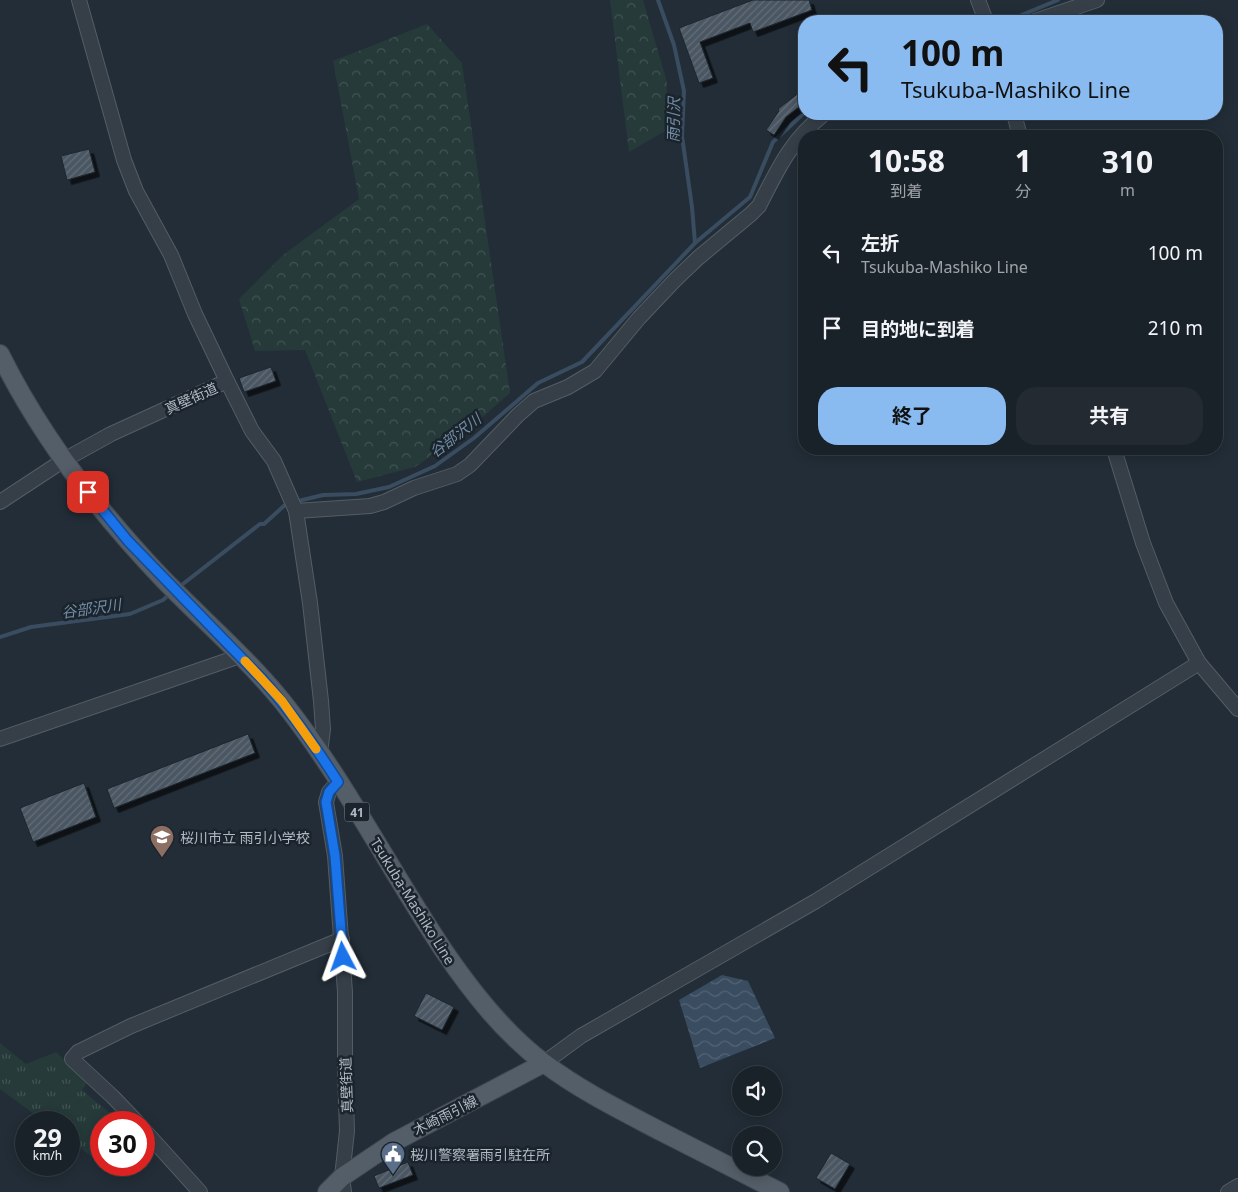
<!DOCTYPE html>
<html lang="ja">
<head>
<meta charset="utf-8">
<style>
  body { margin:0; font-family:"Noto Sans","Noto Sans JP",sans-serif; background:#232a31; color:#f1f3f6; height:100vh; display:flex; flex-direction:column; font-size:19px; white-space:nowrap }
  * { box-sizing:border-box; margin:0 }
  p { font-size:16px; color:#9fa4a8 }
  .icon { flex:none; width:28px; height:28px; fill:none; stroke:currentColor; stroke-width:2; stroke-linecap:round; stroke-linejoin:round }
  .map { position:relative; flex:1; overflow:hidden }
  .details { position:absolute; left:798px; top:130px; width:425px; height:325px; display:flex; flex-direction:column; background:#1a2229; border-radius:20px; box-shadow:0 2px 12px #0003,0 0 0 1px #383f46 }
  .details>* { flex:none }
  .top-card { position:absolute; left:798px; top:15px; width:425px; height:105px; border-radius:20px; box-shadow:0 2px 12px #0003,0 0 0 1px #383f46; background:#89baf0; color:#111; overflow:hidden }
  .tools { position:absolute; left:732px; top:1066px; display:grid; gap:10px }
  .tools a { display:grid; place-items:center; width:50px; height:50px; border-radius:50%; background:#1a2229; box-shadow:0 2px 12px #0003,0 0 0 1px #383f46; font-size:25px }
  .speed { position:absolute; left:15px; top:1111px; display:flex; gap:10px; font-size:25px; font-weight:700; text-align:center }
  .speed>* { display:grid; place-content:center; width:65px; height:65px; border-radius:50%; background:#1a2229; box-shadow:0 2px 12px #0003,0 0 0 1px #383f46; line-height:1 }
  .speed small { font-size:12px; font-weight:400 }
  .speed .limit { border:8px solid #d22; background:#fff; color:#111 }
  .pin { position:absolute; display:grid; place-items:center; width:42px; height:42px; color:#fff; margin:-21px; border-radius:10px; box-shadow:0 2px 8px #0006 }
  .me { position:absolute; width:55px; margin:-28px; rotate:356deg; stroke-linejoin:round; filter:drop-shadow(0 0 4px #0008) }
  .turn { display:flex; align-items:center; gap:18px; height:105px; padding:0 20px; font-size:22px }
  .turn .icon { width:65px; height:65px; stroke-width:2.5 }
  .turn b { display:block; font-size:35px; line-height:42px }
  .eta { display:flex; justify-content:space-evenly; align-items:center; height:85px; text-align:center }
  .eta b { font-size:30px; font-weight:700; line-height:35px }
  .action { display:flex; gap:10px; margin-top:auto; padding:10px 20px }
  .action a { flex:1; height:58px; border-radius:20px; background:#89baf0; color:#111; font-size:20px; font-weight:700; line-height:58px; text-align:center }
  .action a+a { background:#232a31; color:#f1f3f6 }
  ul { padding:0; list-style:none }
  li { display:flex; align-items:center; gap:15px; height:75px; padding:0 20px }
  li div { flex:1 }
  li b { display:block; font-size:19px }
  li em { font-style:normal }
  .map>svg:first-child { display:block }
  .forest { fill:url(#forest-crowns) }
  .park { fill:url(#park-tufts) }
  .water { fill:url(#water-waves) }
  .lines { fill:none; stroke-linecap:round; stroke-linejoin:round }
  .stream { stroke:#394c60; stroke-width:4 }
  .building { fill:url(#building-hatch); stroke:#1d262e; filter:url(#shadow) }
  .minor-casing { stroke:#535d65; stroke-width:16 }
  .major-casing { stroke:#3f4851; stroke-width:20 }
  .minor { stroke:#363f48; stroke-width:14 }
  .major { stroke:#545e68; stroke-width:18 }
  .route-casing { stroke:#114b97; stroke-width:12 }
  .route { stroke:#1a73e8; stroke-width:9 }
  .slow { stroke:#f59e0b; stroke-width:9 }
  .labels { text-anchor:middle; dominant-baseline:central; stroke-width:5; stroke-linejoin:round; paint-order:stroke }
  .shield { fill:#1b242c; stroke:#838d96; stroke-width:1 }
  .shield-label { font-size:12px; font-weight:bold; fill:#b0bac4 }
  .street-label { font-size:14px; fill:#b0bac4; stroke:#1b242c }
  .poi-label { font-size:14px; fill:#b0bac4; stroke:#1b242c; text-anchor:start }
  .water-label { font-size:15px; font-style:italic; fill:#728da6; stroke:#1b242c }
</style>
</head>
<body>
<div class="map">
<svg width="1238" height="1192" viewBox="0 0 1238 1192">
  <defs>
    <pattern id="forest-crowns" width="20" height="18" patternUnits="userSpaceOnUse" patternTransform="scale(1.25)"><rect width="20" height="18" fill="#253a39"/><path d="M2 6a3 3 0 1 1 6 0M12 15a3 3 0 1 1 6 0" fill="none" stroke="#425454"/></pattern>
    <pattern id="park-tufts" width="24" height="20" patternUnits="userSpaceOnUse" patternTransform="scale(1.25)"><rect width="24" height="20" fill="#253a39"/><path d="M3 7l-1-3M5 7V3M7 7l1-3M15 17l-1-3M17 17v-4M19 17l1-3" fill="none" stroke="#425454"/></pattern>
    <pattern id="water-waves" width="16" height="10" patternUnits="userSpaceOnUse" patternTransform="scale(1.25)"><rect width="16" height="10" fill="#394c60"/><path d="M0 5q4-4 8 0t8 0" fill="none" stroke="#536475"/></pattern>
    <pattern id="building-hatch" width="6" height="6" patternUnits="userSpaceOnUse" patternTransform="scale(1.25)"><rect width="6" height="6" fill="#4b5763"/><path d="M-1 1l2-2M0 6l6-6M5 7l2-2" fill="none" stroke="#626d78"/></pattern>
    <filter id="shadow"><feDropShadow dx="4.5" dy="4.5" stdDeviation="0" flood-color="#0009"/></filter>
  </defs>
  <rect width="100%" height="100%" fill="#222d37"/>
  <g class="forest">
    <path d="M610,0H643L667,82L665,131L629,152Z"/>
    <path d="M427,24L462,63L510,393L469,429L415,467L357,482L305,350L255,351L239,299L283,255L359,199L333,61Z"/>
  </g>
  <path class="park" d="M0,1043L26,1064L56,1052L87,1083L82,1090L121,1122H101V1163L69,1140V1122H45L0,1089Z"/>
  <path class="water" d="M722,975L748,981L775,1038L700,1068L679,1000Z"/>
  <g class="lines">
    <g class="stream">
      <path d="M658,0L674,45L684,91L682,136L692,207L695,243"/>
      <path d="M1007,21L1058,0"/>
      <path d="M179,587L260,524H264L286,504L323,495L356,494L389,487L435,466L474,438L538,383L582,362L695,243L750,197L773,142L804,113"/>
      <path d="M0,637L31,627L130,614L163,600L171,593"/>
    </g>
  </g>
  <g class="building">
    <path d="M753,0H809L812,10L753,32L750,23L700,42L713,78L699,83L679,28Z"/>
    <path d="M804,89V103L786,117L774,135L766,130L779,111L778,109Z"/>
    <path d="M89,149L95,172L67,180L61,156Z"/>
    <path d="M271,367L276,381L244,392L239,378Z"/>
    <path d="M248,734L255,753L114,808L107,789Z"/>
    <path d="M84,783L96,817L33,842L20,808Z"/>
    <path d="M426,993L454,1007L442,1030L414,1016Z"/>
    <path d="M831,1153L850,1164L835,1189L816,1178Z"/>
    <path d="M408,1162L413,1175L379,1188L374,1176Z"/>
  </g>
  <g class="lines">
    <defs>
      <g id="minor">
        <path d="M79,0L124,160L136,191L171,255L195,314L227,381L252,431L274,461L296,511L310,603L321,701L323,729L320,753"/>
        <path d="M978,0L986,21"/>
        <path d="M1035,21L1097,0"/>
        <path d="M1014,114L1020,136"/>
        <path d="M1114,449L1143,543L1166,603L1199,663L1238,709"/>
        <path d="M0,502L64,460L111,434L227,381"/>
        <path d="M296,511L370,506L384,502L414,488L457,474L470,465L518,415L534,401L568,387L595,371L639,318L675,280L698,258L751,214L759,206C778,169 790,141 824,114"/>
        <path d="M0,739L240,656"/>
        <path d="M338,782L329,792L326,802L335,856L345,992V1069L347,1131L342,1177L344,1192"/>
        <path d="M544,1063L581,1036L816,901L1199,663"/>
        <path d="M137,1122L113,1097L72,1059L78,1052L131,1026L342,939"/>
        <path d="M144,1130L200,1192"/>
        <path d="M1228,1192L1238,1186"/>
      </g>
      <g id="major">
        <path d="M0,354C41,437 99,512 163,579C203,620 246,657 282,701C343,777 389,869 444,951C472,992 504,1033 544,1063C581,1091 622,1111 662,1132C702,1152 741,1172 780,1192"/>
        <path d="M327,1192L342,1177L394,1142L544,1063"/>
      </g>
    </defs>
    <use href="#minor" class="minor-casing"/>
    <use href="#major" class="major-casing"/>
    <use href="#minor" class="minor"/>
    <use href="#major" class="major"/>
  </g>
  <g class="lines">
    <defs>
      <path id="route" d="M88,492L128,541L262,679C291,711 315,746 338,782L329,792L326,802L335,856L343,957"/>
    </defs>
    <use href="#route" class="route-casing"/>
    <use href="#route" class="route"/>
    <path class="slow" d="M245,661L282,701L316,749"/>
  </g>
  <defs>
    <symbol id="school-pin" viewBox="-11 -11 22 30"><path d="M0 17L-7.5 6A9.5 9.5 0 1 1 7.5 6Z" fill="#8d6e63" stroke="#1b242c"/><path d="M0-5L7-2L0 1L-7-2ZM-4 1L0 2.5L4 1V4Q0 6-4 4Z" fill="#fff"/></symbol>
    <symbol id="civic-pin" viewBox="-11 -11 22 30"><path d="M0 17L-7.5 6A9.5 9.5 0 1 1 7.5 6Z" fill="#5c6f8a" stroke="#1b242c"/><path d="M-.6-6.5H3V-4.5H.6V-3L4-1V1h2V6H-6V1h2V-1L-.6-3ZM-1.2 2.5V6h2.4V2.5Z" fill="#fff"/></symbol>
  </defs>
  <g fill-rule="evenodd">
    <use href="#school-pin" x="148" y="823" width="28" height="38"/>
    <use href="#civic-pin" x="379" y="1140" width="28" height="38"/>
  </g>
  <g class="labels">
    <rect class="shield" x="344.5" y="802.5" width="25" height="19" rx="4"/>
    <g class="shield-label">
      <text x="357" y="812">41</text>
    </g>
    <g class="street-label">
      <text transform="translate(191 398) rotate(-24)">真壁街道</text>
      <text transform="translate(413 901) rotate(58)">Tsukuba-Mashiko Line</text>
      <text transform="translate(346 1085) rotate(-92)">真壁街道</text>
      <text transform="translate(445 1115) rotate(-27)">木崎雨引線</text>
    </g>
    <g class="poi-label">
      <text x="180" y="837">桜川市立 雨引小学校</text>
      <text x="410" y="1154">桜川警察署雨引駐在所</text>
    </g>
    <g class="water-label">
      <text transform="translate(673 120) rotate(-89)">雨引沢</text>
      <text transform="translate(455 435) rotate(-38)">谷部沢川</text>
      <text transform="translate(91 608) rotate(-8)">谷部沢川</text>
    </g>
  </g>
</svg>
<div class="tools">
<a><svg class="icon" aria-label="sound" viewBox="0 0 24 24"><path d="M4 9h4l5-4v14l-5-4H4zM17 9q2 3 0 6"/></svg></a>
<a><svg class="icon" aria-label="search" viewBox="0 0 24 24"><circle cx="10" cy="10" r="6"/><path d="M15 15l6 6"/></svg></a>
</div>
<div class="speed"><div>29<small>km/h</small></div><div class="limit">30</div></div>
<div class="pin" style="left:88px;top:492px;background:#d93025"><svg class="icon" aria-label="arrive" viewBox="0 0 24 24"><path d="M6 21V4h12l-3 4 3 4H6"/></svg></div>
<svg class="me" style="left:343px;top:957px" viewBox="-20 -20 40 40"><path d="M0-17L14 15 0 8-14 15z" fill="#1a73e8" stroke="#fff" stroke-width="4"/></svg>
<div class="top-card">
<div class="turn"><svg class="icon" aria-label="left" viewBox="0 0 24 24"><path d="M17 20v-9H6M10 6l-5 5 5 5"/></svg><div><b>100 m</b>Tsukuba-Mashiko Line</div></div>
</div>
<section class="details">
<div class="eta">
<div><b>10:58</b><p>到着</p></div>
<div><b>1</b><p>分</p></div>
<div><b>310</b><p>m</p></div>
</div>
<ul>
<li><svg class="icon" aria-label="left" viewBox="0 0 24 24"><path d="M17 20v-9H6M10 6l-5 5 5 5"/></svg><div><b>左折</b><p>Tsukuba-Mashiko Line</p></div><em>100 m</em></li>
<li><svg class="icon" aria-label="arrive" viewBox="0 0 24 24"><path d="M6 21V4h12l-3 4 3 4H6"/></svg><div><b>目的地に到着</b></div><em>210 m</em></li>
</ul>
<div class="action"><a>終了</a><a>共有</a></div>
</section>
</div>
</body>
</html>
